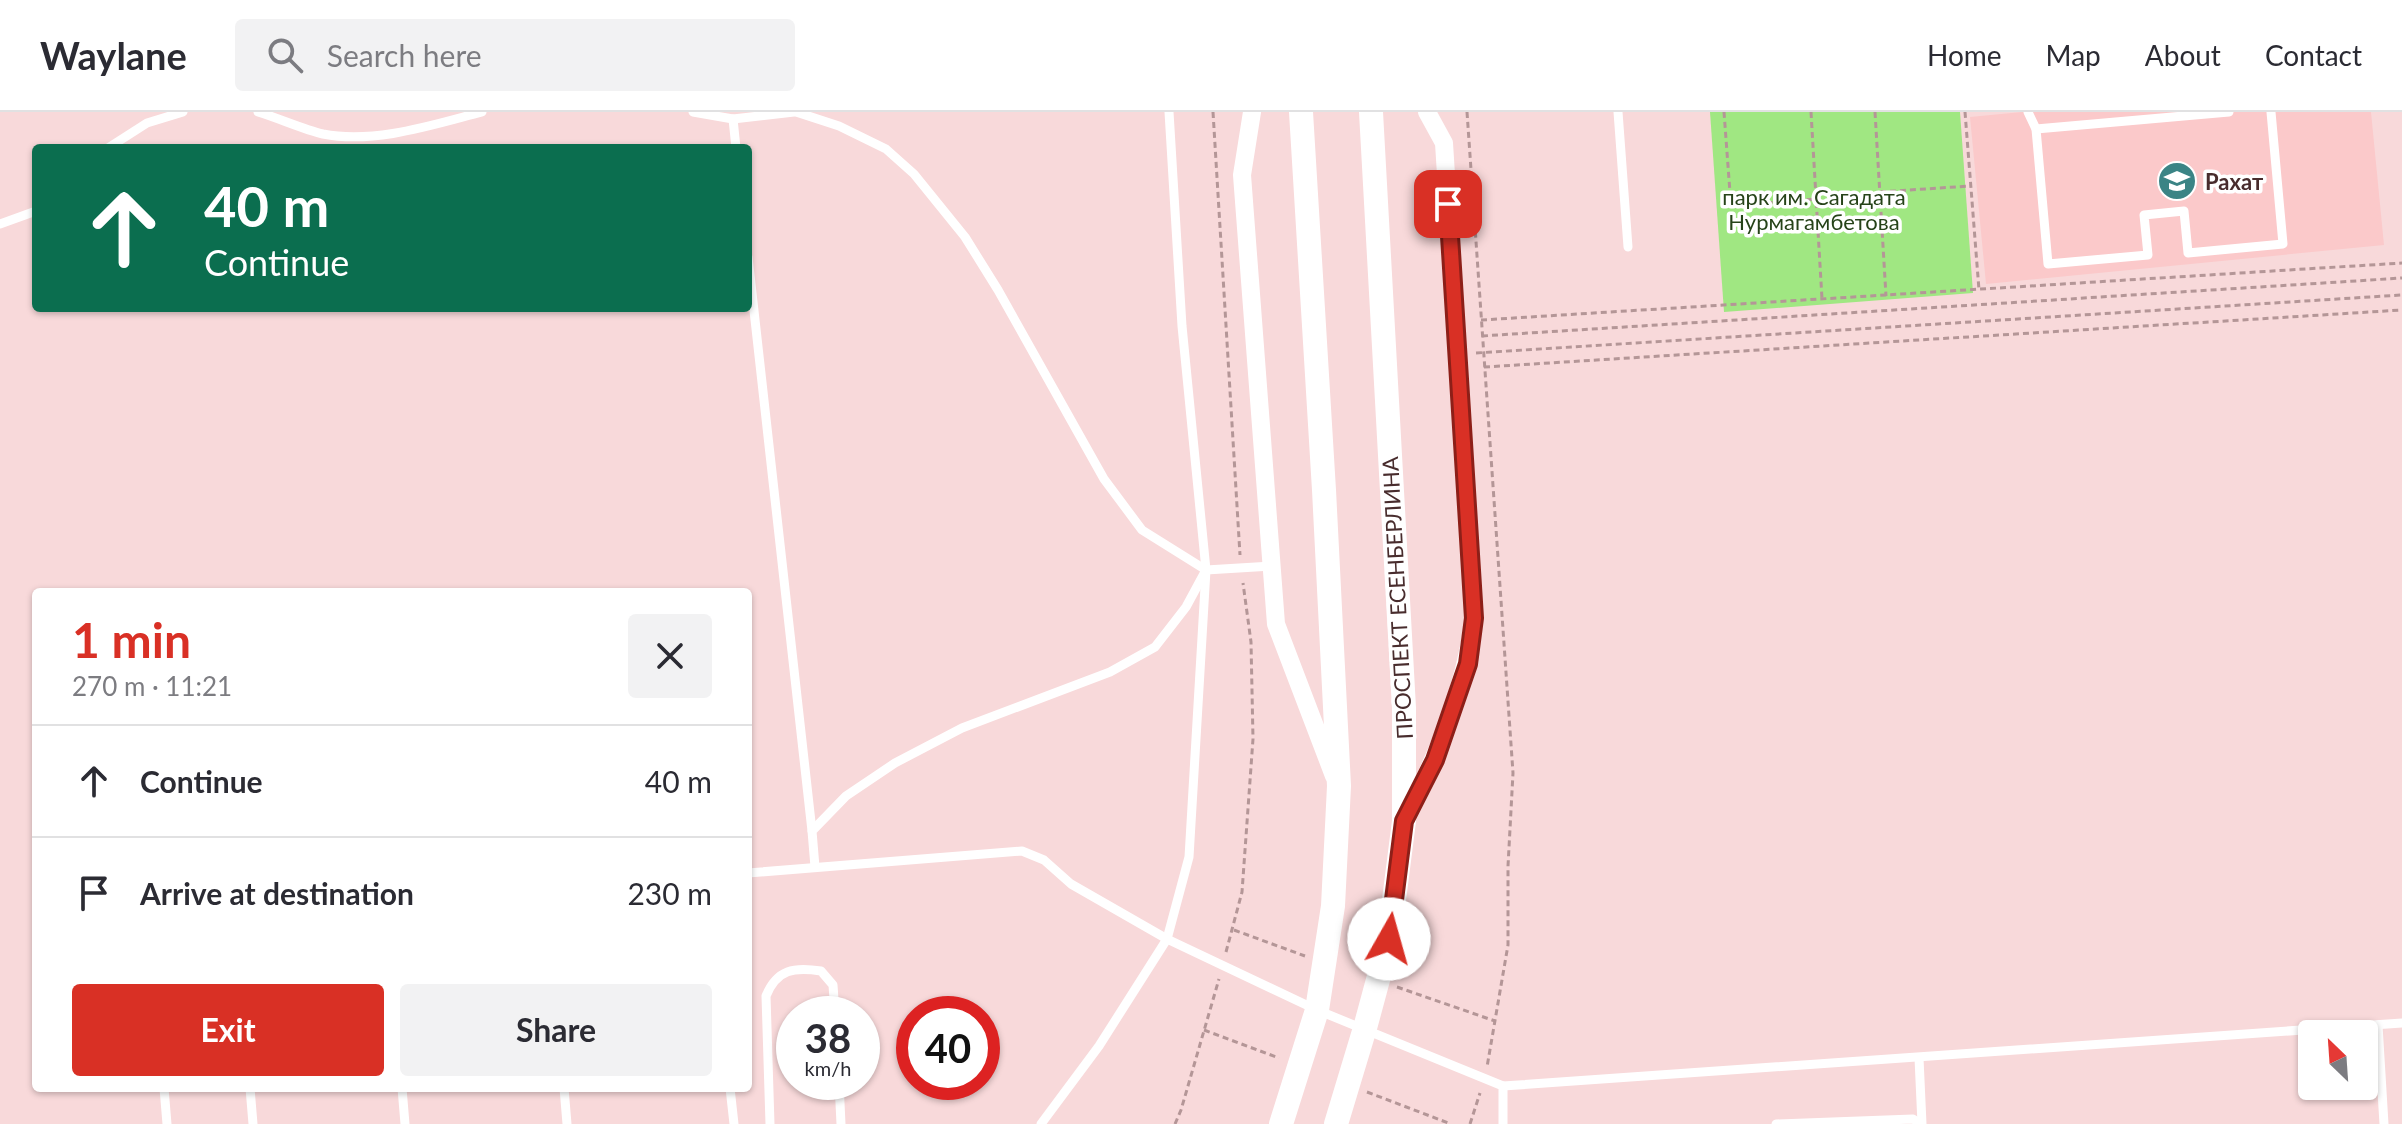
<!DOCTYPE html>
<html lang="en">
<head>
<meta charset="utf-8">
<style>
  body { margin:0; font-family:Lato,sans-serif; background:#f2f2f3; color:#2b2b33; height:100vh; display:flex; flex-direction:column; font-size:30px; white-space:nowrap }
  * { box-sizing:border-box; margin:0 }
  p { font-size:26px; color:#7c7c81 }
  .icon { flex:none; width:44px; height:44px; fill:none; stroke:currentColor; stroke-width:2; stroke-linecap:round; stroke-linejoin:round }
  .map { position:relative; flex:1; overflow:hidden }
  .panel { position:absolute; left:32px; top:476px; width:720px; height:504px; display:flex; flex-direction:column; background:#fff; border-radius:8px; box-shadow:0 2px 6px #0004 }
  .panel>* { flex:none }
  .banner { position:absolute; left:32px; top:32px; width:720px; height:168px; border-radius:8px; box-shadow:0 2px 6px #0004; background:#0b6e4f; color:#fff; overflow:hidden }
  .needle { width:52px; rotate:335deg }
  .buttons { position:absolute; left:2298px; top:908px; display:grid; gap:16px }
  .buttons a { display:grid; place-items:center; width:80px; height:80px; border-radius:8px; background:#fff; box-shadow:0 2px 6px #0004; font-size:40px }
  .speed { position:absolute; left:776px; top:884px; display:flex; gap:16px; font-size:40px; font-weight:700; text-align:center }
  .speed>* { display:grid; place-content:center; width:104px; height:104px; border-radius:50%; background:#fff; box-shadow:0 2px 6px #0004; line-height:1 }
  .speed small { font-size:20px; font-weight:400 }
  .speed .limit { border:12px solid #d22; background:#fff; color:#111 }
  .pin { position:absolute; display:grid; place-items:center; width:68px; height:68px; color:#fff; margin:-34px; border-radius:16px; box-shadow:0 4px 12px #0006 }
  .me { position:absolute; width:88px; margin:-44px; rotate:7deg; stroke-linejoin:round; filter:drop-shadow(0 0 6px #0008) }
  .turn { display:flex; align-items:center; gap:28px; height:168px; padding:0 40px; font-size:36px }
  .turn .icon { width:104px; height:104px; stroke-width:2.5 }
  .turn b { display:block; font-size:56px; line-height:68px }
  .round { display:grid; place-items:center; flex:none; width:84px; height:84px; border-radius:8px; background:#f2f2f3 }
  .overview { display:flex; align-items:center; justify-content:space-between; height:136px; padding:0 40px }
  h1 { font-size:48px; font-weight:700; line-height:60px; color:#d93025 }
  .action { display:flex; gap:16px; margin-top:auto; padding:16px 40px }
  .action a { flex:1; height:92px; border-radius:8px; background:#d93025; color:#fff; font-size:32px; font-weight:700; line-height:92px; text-align:center }
  .action a+a { background:#f2f2f3; color:#2b2b33 }
  ul { padding:0; list-style:none }
  li { display:flex; align-items:center; gap:24px; height:112px; padding:0 40px; border-top:2px solid #e1e1e2 }
  li div { flex:1 }
  li b { display:block; font-size:30px }
  li em { font-style:normal }
  header { display:flex; align-items:center; gap:48px; box-sizing:border-box; height:112px; padding:0 40px; background:#fff; border-bottom:2px solid #e1e1e2 }
  header strong { font-size:38px }
  nav { display:flex; gap:44px; margin-inline-start:auto; font-size:28px }
  .search { width:560px; height:72px; background:#f2f2f3; display:flex; align-items:center; gap:20px; box-sizing:border-box; padding:0 28px; border-radius:8px; color:#7c7c81; font-size:30px }
  .map>svg:first-child { display:block }
  .built { fill:#fbc9ca }
  .green { fill:#a0e782 }
  .lines { fill:none; stroke-linecap:round; stroke-linejoin:round }
  .path { stroke:#b49697; stroke-width:3; stroke-dasharray:6 4; stroke-linecap:butt }
  .service { stroke:#fff; stroke-width:9 }
  .minor { stroke:#fff; stroke-width:18 }
  .tertiary { stroke:#fff; stroke-width:24 }
  .route-casing { stroke:#8d1f18; stroke-width:20 }
  .route { stroke:#d93025; stroke-width:14 }
  .labels { text-anchor:middle; dominant-baseline:central; stroke-width:7; stroke-linejoin:round; paint-order:stroke }
  .poi-label { font-size:22px; font-weight:bold; fill:#482c2d; stroke:#fff; text-anchor:start }
  .park-label { font-size:22px; fill:#264319; stroke:#fff }
  .street-label { font-size:22px; fill:#482c2d; stroke:#fff }
</style>
</head>
<body>
<header>
<strong>Waylane</strong>
<div class="search"><svg class="icon" aria-label="search" viewBox="0 0 24 24"><circle cx="10" cy="10" r="6"/><path d="M15 15l6 6"/></svg>Search here</div>
<nav><a>Home</a><a>Map</a><a>About</a><a>Contact</a></nav>
</header>
<div class="map">
<svg width="2402" height="1012" viewBox="0 0 2402 1012">
  <rect width="100%" height="100%" fill="#f8d9da"/>
  <path class="built" d="M2022,0H2371L2384,133L1986,172L1970,5Z"/>
  <path class="green" d="M1710,0H1960L1973,181L1724,200Z"/>
  <g class="lines">
    <g class="path">
      <path d="M1213,0L1240,443"/>
      <path d="M1467,0L1513,661L1508,754V833L1487,955"/>
      <path d="M1724,0L1731,94L1816,87"/>
      <path d="M1811,0L1822,187"/>
      <path d="M1875,0L1886,184"/>
      <path d="M1965,0L1979,178"/>
      <path d="M1880,80L1970,74"/>
      <path d="M1481,208L2402,151"/>
      <path d="M1482,224L2402,166"/>
      <path d="M1476,241L2402,183"/>
      <path d="M1484,255L2402,198"/>
      <path d="M1234,818L1305,844"/>
      <path d="M1226,840L1242,780L1253,627L1251,530L1243,471"/>
      <path d="M1397,875L1495,909"/>
      <path d="M1204,918L1279,946"/>
      <path d="M1367,980L1451,1012"/>
      <path d="M1175,1012L1181,998L1219,867"/>
      <path d="M1470,1012L1480,981"/>
    </g>
    <g class="service">
      <path d="M258,0C278,6 305,18 323,22C375,32 432,13 482,0"/>
      <path d="M693,0L733,7L794,0"/>
      <path d="M796,0L839,14L886,37L914,62L965,125L998,178L1104,367L1142,418L1206,458"/>
      <path d="M1618,0L1628,135"/>
      <path d="M2028,0L2036,17L2048,152L2148,143L2144,103L2184,99L2188,141L2283,132L2271,0"/>
      <path d="M733,7L736,36"/>
      <path d="M2036,17L2229,0"/>
      <path d="M108,36L147,11L183,0"/>
      <path d="M0,112L36,99"/>
      <path d="M748,145L812,719"/>
      <path d="M815,755L812,719L846,684L895,651L962,616L1110,560L1155,535L1186,495L1206,458L1272,454"/>
      <path d="M748,761L1022,739L1044,748L1071,772L1167,827L1317,898L1503,974V1012"/>
      <path d="M2378,913L2384,1012"/>
      <path d="M1919,946L1922,1012"/>
      <path d="M839,970L841,1012"/>
      <path d="M1503,974L2402,911"/>
      <path d="M164,976L167,1012"/>
      <path d="M250,976L253,1012"/>
      <path d="M402,976L405,1012"/>
      <path d="M564,976L567,1012"/>
      <path d="M730,976L734,1012"/>
      <path d="M770,1012L766,884C777,857 794,855 821,859L833,873L835,902"/>
      <path d="M1041,1012L1099,934L1167,827L1189,745L1206,458L1182,214L1169,0"/>
      <path d="M1776,1012L1913,1007L1921,1012"/>
    </g>
    <g class="minor">
      <path d="M1252,0L1242,63L1276,512L1334,664"/>
      <path d="M1405,707C1438,642 1464,579 1474,506L1444,31L1427,0"/>
    </g>
    <g class="tertiary">
      <path d="M1281,1012L1317,898L1333,794L1339,674L1324,378L1301,0"/>
      <path d="M1336,1012L1365,916L1389,827L1404,709V596L1371,0"/>
    </g>
  </g>
  <g class="lines">
    <defs>
      <path id="route" d="M1389,827L1404,709L1435,648L1468,552L1474,506L1448,92"/>
    </defs>
    <use href="#route" class="route-casing"/>
    <use href="#route" class="route"/>
  </g>
  <defs>
    <symbol id="school-disc" viewBox="-11 -11 22 22"><circle r="9.5" fill="#3b8485" stroke="#fff"/><path d="M0-5L7-2L0 1L-7-2ZM-4 1L0 2.5L4 1V4Q0 6-4 4Z" fill="#fff"/></symbol>
  </defs>
  <g fill-rule="evenodd">
    <use href="#school-disc" x="2155" y="47" width="44" height="44"/>
  </g>
  <g class="labels">
    <g class="poi-label">
      <text x="2205" y="69">Рахат</text>
    </g>
    <g class="park-label">
      <text x="1814" y="84">парк им. Сагадата<tspan x="1814" dy="25">Нурмагамбетова</tspan></text>
    </g>
    <g class="street-label">
      <text transform="translate(1397 486) rotate(-93)">ПРОСПЕКТ ЕСЕНБЕРЛИНА</text>
    </g>
  </g>
</svg>
<div class="buttons">
<a><svg class="needle" viewBox="-14 -14 28 28"><path d="M0-13l5 13h-10z" fill="#e53935"/><path d="M0 13l5-13h-10z" fill="#7c7c81"/></svg></a>
</div>
<div class="speed"><div>38<small>km/h</small></div><div class="limit">40</div></div>
<div class="pin" style="left:1448px;top:92px;background:#d93025"><svg class="icon" aria-label="arrive" viewBox="0 0 24 24"><path d="M6 21V4h12l-3 4 3 4H6"/></svg></div>
<svg class="me" style="left:1389px;top:827px" viewBox="-20 -20 40 40"><circle r="19" fill="#fff"/><path d="M0-13L10 11 0 6-10 11z" fill="#d93025"/></svg>
<div class="banner">
<div class="turn"><svg class="icon" aria-label="ahead" viewBox="0 0 24 24"><path d="M12 20V5M6 11l6-6 6 6"/></svg><div><b>40 m</b>Continue</div></div>
</div>
<section class="panel">
<div class="overview"><div><h1>1 min</h1><p>270 m · 11:21</p></div><a class="round"><svg class="icon" aria-label="close" viewBox="0 0 24 24"><path d="M6 6l12 12M18 6L6 18"/></svg></a></div>
<ul>
<li><svg class="icon" aria-label="ahead" viewBox="0 0 24 24"><path d="M12 20V5M6 11l6-6 6 6"/></svg><div><b>Continue</b></div><em>40 m</em></li>
<li><svg class="icon" aria-label="arrive" viewBox="0 0 24 24"><path d="M6 21V4h12l-3 4 3 4H6"/></svg><div><b>Arrive at destination</b></div><em>230 m</em></li>
</ul>
<div class="action"><a>Exit</a><a>Share</a></div>
</section>
</div>
</body>
</html>
